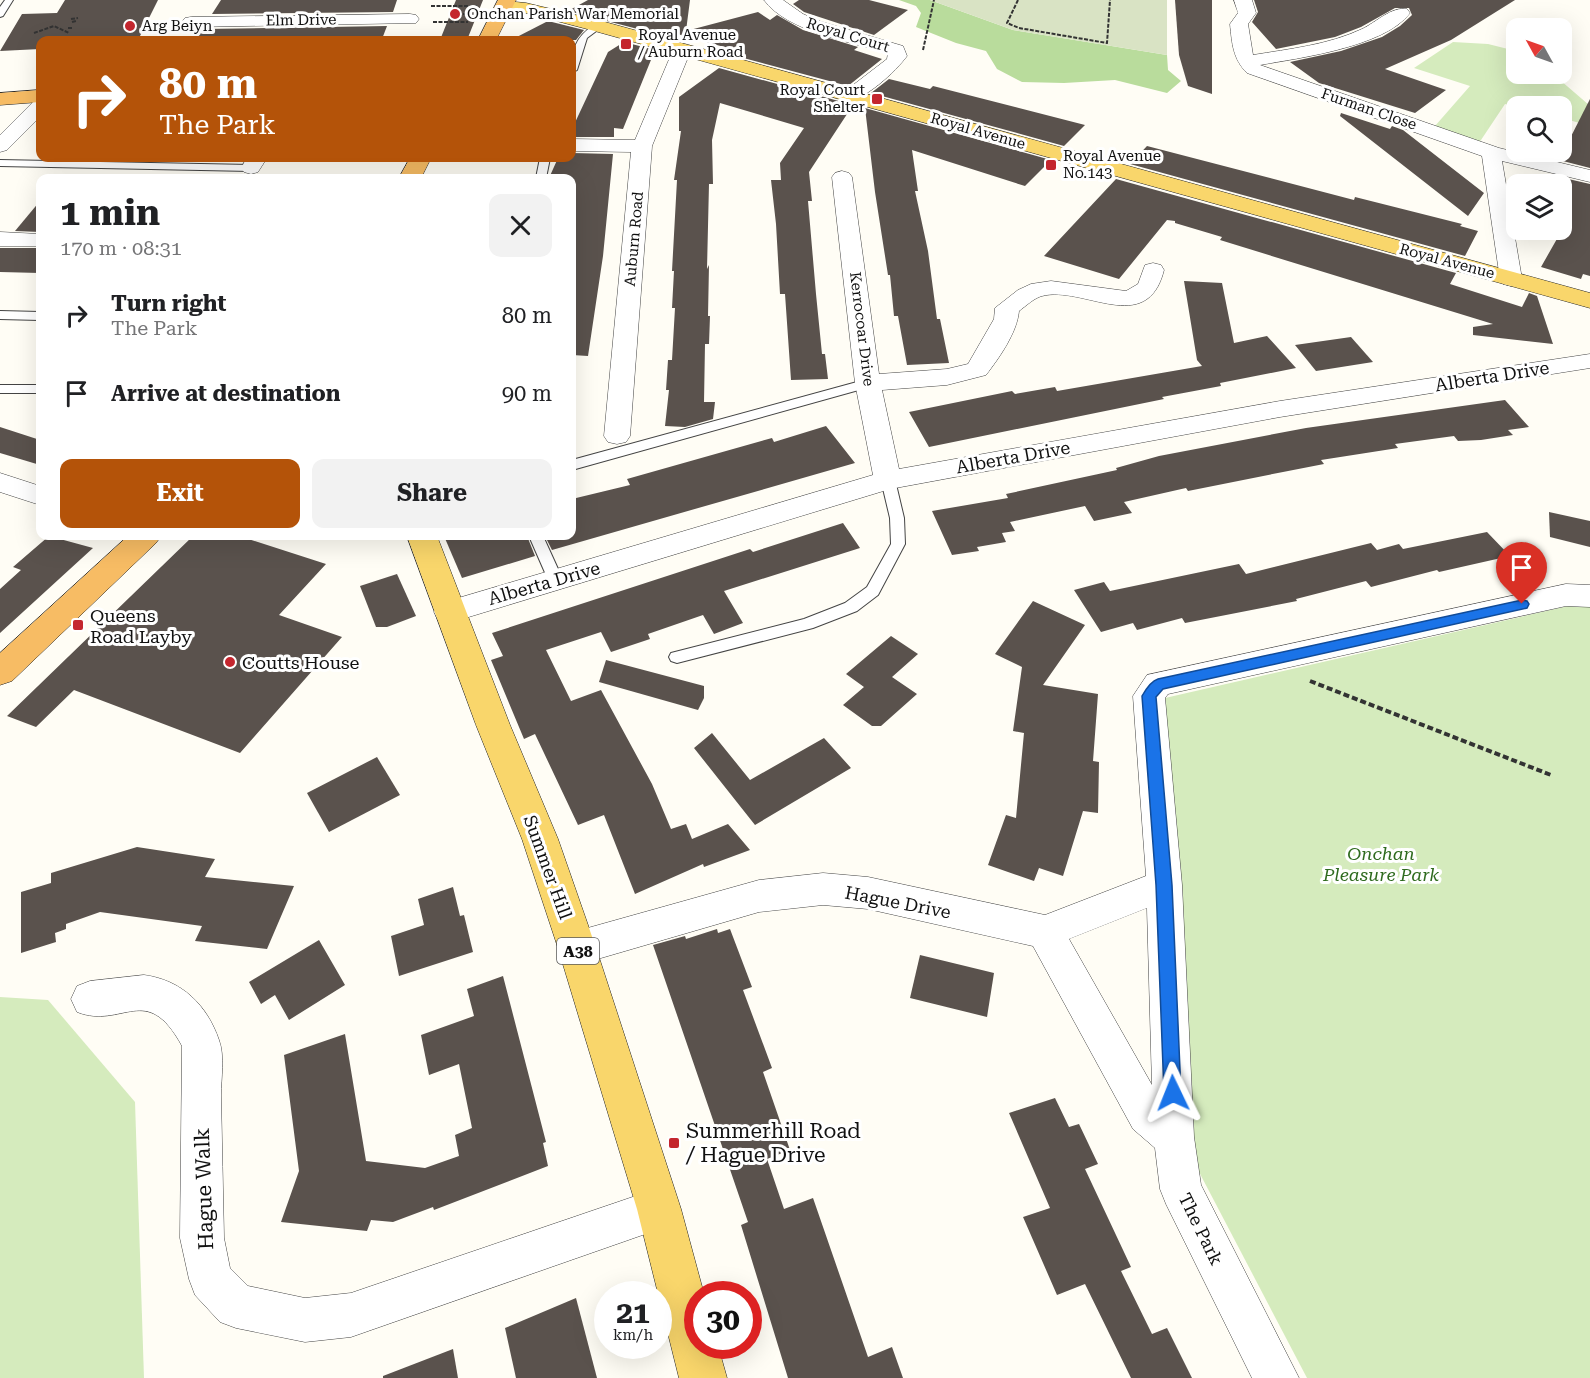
<!DOCTYPE html>
<html lang="en">
<head>
<meta charset="utf-8">
<style>
  body { margin:0; font-family:"Roboto Serif",serif; background:#f2f2f2; color:#202124; height:100vh; display:flex; flex-direction:column; font-size:22px; white-space:nowrap }
  * { box-sizing:border-box; margin:0 }
  p { font-size:20px; color:#757577 }
  .icon { flex:none; width:33px; height:33px; fill:none; stroke:currentColor; stroke-width:2; stroke-linecap:round; stroke-linejoin:round }
  .map { position:relative; flex:1; overflow:hidden }
  .panel { position:absolute; left:36px; top:174px; width:540px; height:366px; display:flex; flex-direction:column; background:#fff; border-radius:12px; box-shadow:0 6px 24px #0002 }
  .panel>* { flex:none }
  .top-card { position:absolute; left:36px; top:36px; width:540px; height:126px; border-radius:12px; box-shadow:0 6px 24px #0002; background:#b45309; color:#fff; overflow:hidden }
  .needle { width:39px; rotate:310deg }
  .controls { position:absolute; left:1506px; top:18px; display:grid; gap:12px }
  .controls a { display:grid; place-items:center; width:66px; height:66px; border-radius:12px; background:#fff; box-shadow:0 6px 24px #0002; font-size:30px }
  .speed { position:absolute; left:594px; top:1281px; display:flex; gap:12px; font-size:30px; font-weight:700; text-align:center }
  .speed>* { display:grid; place-content:center; width:78px; height:78px; border-radius:50%; background:#fff; box-shadow:0 6px 24px #0002; line-height:1 }
  .speed small { font-size:15px; font-weight:400 }
  .speed .limit { border:9px solid #d22; background:#fff; color:#111 }
  .pin { position:absolute; display:grid; place-items:center; width:51px; height:51px; color:#fff; margin:-62px -26px; border-radius:50% 50% 50% 0; rotate:-45deg; box-shadow:0 0 6px #0007 }
  .pin .icon { rotate:45deg }
  .me { position:absolute; width:66px; margin:-33px; rotate:358deg; stroke-linejoin:round; filter:drop-shadow(0 0 4px #0008) }
  .turn { display:flex; align-items:center; gap:21px; height:126px; padding:0 24px; font-size:27px }
  .turn .icon { width:78px; height:78px; stroke-width:2.5 }
  .turn b { display:block; font-size:42px; line-height:51px }
  .round { display:grid; place-items:center; flex:none; width:63px; height:63px; border-radius:12px; background:#f2f2f2 }
  .head { display:flex; align-items:center; justify-content:space-between; height:102px; padding:0 24px }
  h1 { font-size:36px; font-weight:700; line-height:45px }
  .primary-button { display:flex; gap:12px; margin-top:auto; padding:12px 24px }
  .primary-button a { flex:1; height:69px; border-radius:12px; background:#b45309; color:#fff; font-size:24px; font-weight:700; line-height:69px; text-align:center }
  .primary-button a+a { background:#f2f2f2; color:#202124 }
  ul { padding:0; list-style:none }
  li { display:flex; align-items:center; gap:18px; height:78px; padding:0 24px }
  li div { flex:1 }
  li b { display:block; font-size:22px }
  li em { font-style:normal }
  .map>svg:first-child { display:block }
  .green { fill:#d5ebbd }
  .forest { fill:#b9dc9c }
  .cemetery { fill:#d9e3c4 }
  .building { fill:#5a524d }
  .lines { fill:none; stroke-linecap:round; stroke-linejoin:round }
  .service-casing { stroke:#444; stroke-width:2 }
  .minor-casing { stroke:#444; stroke-width:1 }
  .primary-casing { stroke:#222; stroke-width:1 }
  .trunk-casing { stroke:#222; stroke-width:1 }
  .path-far1 { stroke:#333; stroke-width:2; stroke-dasharray:4 1.5; stroke-linecap:butt }
  .path { stroke:#333; stroke-width:4; stroke-dasharray:6 3; stroke-linecap:butt }
  .service { fill:#fff; fill-rule:evenodd }
  .minor { fill:#fff; fill-rule:evenodd }
  .primary { fill:#f9d66b; fill-rule:evenodd }
  .trunk { fill:#f7bc64; fill-rule:evenodd }
  .route { fill:#1a73e8; stroke:#114b97; stroke-width:1.5 }
  .poi-dot { fill:#c4262e; stroke:#fff; stroke-width:2 }
  .labels { text-anchor:middle; dominant-baseline:central; stroke-width:6; stroke-linejoin:round; paint-order:stroke }
  .far-poi-label { font-size:15px; fill:#111; stroke:#fff; text-anchor:start }
  .far-street-label { font-size:15px; fill:#111; stroke:#fff }
  .shield { fill:#fff; stroke:#585858; stroke-width:1.5 }
  .shield-label { font-size:16px; font-weight:bold; fill:#111 }
  .street-label { font-size:18px; fill:#111; stroke:#fff }
  .poi-label { font-size:18px; fill:#111; stroke:#fff; text-anchor:start }
  .park-label { font-size:18px; font-style:italic; fill:#2f6b1f; stroke:#fff }
  .near-poi-label { font-size:21px; fill:#111; stroke:#fff; text-anchor:start }
  .near-street-label { font-size:21px; fill:#111; stroke:#fff }
</style>
</head>
<body>
<div class="map">
<svg width="1590" height="1378" viewBox="0 0 1590 1378">
  <rect width="100%" height="100%" fill="#fffdf5"/>
  <g class="green">
    <path d="M1453,42L1488,44L1516,51V74H1553L1589,105L1590,126L1562,118V106L1516,107L1505,104L1479,143L1435,126L1470,86L1414,68Z"/>
    <path d="M1577,604L1590,607V1378H1307L1187,1149L1165,698Z"/>
    <path d="M0,997L48,1000L135,1102L144,1378H0Z"/>
  </g>
  <path class="forest" d="M899,0H930L1013,30L1167,55L1168,70L1181,81L1167,93L1115,80L1064,83L1022,82L997,69L986,51L956,43L916,27L921,13L916,6Z"/>
  <path class="cemetery" d="M930,0H1167V55L1013,30Z"/>
  <g class="building">
    <path d="M65,0H158L138,40H40V49L0,51L22,14L57,13Z"/>
    <path d="M221,0H397L393,12L212,14Z"/>
    <path d="M456,0H483L467,40H440Z"/>
    <path d="M588,0H690L686,31L758,12L770,20L777,15L803,30L858,47L854,50L882,59L848,86L736,56L742,52L663,30L661,35L568,11Z"/>
    <path d="M799,0H869L908,10L874,35L804,12L793,4Z"/>
    <path d="M1175,0H1212V94L1188,86L1179,55Z"/>
    <path d="M1254,0H1515L1451,40L1385,69L1446,90L1415,113L1319,83L1290,62L1341,51L1382,37L1400,26L1412,15L1409,8H1395L1361,27L1335,37L1276,49L1252,22L1258,12Z"/>
    <path d="M548,21L584,30L576,40H511Z"/>
    <path d="M387,26L382,39L373,40H195L203,29Z"/>
    <path d="M624,42L655,50L623,129L614,128V137H572V129L608,52Z"/>
    <path d="M719,68L853,105L809,172L812,201H808L816,294L822,354H825L828,379L791,380L785,294H780L776,224L771,180H781L780,163L804,128L720,103L712,140L713,184H709L707,269L709,265L708,316H710L709,344H705L704,402H715L713,419L685,427L665,426L669,390H666L668,360H672L675,308H672L674,271H672L677,180H674L681,131H679V97Z"/>
    <path d="M889,79L930,89L933,86L1085,125L1064,146L871,93Z"/>
    <path d="M1590,99V168L1559,160Z"/>
    <path d="M865,108L1051,160L1025,186L912,150L918,191H915L928,251L937,319H940L949,363L907,365L898,316H894L890,275H888L875,192Z"/>
    <path d="M1341,113L1390,129L1392,126L1403,130L1484,193L1468,216L1340,116Z"/>
    <path d="M1147,146L1354,200L1355,197L1462,224L1460,226L1478,231L1465,256L1130,164Z"/>
    <path d="M572,153L613,154L603,256L588,356L572,355V178H549L558,158H572Z"/>
    <path d="M1551,175L1590,184V276L1583,274L1581,279L1541,267L1562,230V184H1546Z"/>
    <path d="M1116,179L1456,273L1450,284L1522,307L1529,293L1537,296L1553,344L1473,335V327L1493,324L1220,240L1222,237L1175,223V221L1167,220L1119,279L1044,256Z"/>
    <path d="M40,201V232L15,231Z"/>
    <path d="M0,248H40V273L0,272Z"/>
    <path d="M1184,281L1222,283L1234,343L1267,336L1296,368L1220,383L1221,386L1162,397L1164,399L929,447L909,412L1012,391L1015,394L1055,387L1057,391L1202,366L1197,360Z"/>
    <path d="M1351,337L1373,362L1316,371L1295,345Z"/>
    <path d="M1505,400L1529,427L1508,430L1513,435L1481,440L1458,441L1454,436L1395,444L1398,448L1321,460L1324,464L1283,472L1188,491L1186,488L1124,502L1132,513L1094,521L1085,506L1010,522L1015,531L1002,533L1006,542L977,547L979,551L952,555L932,511L1008,498L1006,494L1117,470L1116,468L1159,456L1306,428Z"/>
    <path d="M826,426L855,463L552,550L545,536H572V499L630,485L627,479L772,438L774,442Z"/>
    <path d="M0,427L40,440V465L0,453Z"/>
    <path d="M1549,512L1590,521V547L1550,537Z"/>
    <path d="M843,523L860,548L724,591L743,623L714,634L703,615L648,634L650,639L611,652L601,632L546,650L571,701L601,690L652,784L671,829L686,824L692,839L728,824L750,850L704,867L703,864L635,894L604,815L578,825L535,734L524,739L491,660L503,656L492,633L750,549L753,552Z"/>
    <path d="M1487,532L1510,556L1439,572L1437,570L1371,587L1366,581L1296,599L1297,601L1185,623L1182,618L1137,630L1133,623L1101,632L1074,590L1104,582L1110,591L1239,564L1246,574L1371,543L1377,550L1399,544L1403,549Z"/>
    <path d="M49,536L93,548L0,633V589L21,570L13,567Z"/>
    <path d="M193,536H239L326,564L279,615L342,637L240,753L74,690L36,727L7,716Z"/>
    <path d="M444,536H527L535,556L462,578Z"/>
    <path d="M397,574L416,616L387,627H376L360,586Z"/>
    <path d="M1033,601L1085,625L1043,685L1098,694L1093,761L1099,762L1098,813L1083,811L1063,876L1039,868L1034,881L988,865L1006,815L1016,818L1024,733L1013,731L1022,667L995,654Z"/>
    <path d="M891,636L918,654L892,677L917,694L881,726H872L843,705L864,687L846,674Z"/>
    <path d="M606,660L704,686V698L698,710L599,682Z"/>
    <path d="M712,733L750,780L824,738L851,768L755,825L694,748Z"/>
    <path d="M377,757L400,795L329,832L307,793Z"/>
    <path d="M137,847L215,859L205,877L294,886L267,949L195,941L202,926L100,912L66,924V929L55,933L56,942L21,953V892L51,883V873Z"/>
    <path d="M453,887L460,916L464,915L473,952L399,976L391,936L424,925L418,899Z"/>
    <path d="M717,929L718,933L730,929L752,987L743,990L772,1068L763,1072L790,1150L767,1159L784,1209L813,1198L868,1357L892,1347L903,1378H788L741,1225L748,1222L653,945L685,936L686,939Z"/>
    <path d="M319,940L345,985L289,1020L275,995L261,1004L249,982Z"/>
    <path d="M920,955L994,973L987,1017L910,998Z"/>
    <path d="M503,976L546,1142L543,1143L548,1166L434,1210L433,1207L393,1222L371,1220L367,1231L281,1222L299,1171L284,1055L345,1034L366,1161L425,1168L459,1156L455,1135L472,1128L459,1064L429,1075L421,1035L474,1016L467,989Z"/>
    <path d="M1055,1098L1069,1127L1079,1124L1098,1164L1085,1169L1131,1267L1121,1271L1152,1334L1167,1328L1192,1378H1131L1085,1284L1057,1295L1023,1217L1050,1208L1009,1113Z"/>
    <path d="M576,1298L597,1378H516L505,1328Z"/>
    <path d="M453,1349L458,1378H383V1376Z"/>
  </g>
  <g class="lines">
    <defs>
      <g id="service">
        <path d="M5,0H13L3,16L0,17V7Z"/>
        <path d="M595,24L603,26L587,38L577,70L572,73C572,48 575,38 595,24Z"/>
        <path d="M540,158H550L546,178H536Z"/>
        <path d="M0,160L251,165L256,168L251,171L0,166Z"/>
        <path d="M0,311L40,312V320L0,319Z"/>
        <path d="M868,379L875,383L873,386L572,470V460Z"/>
        <rect x="0" y="385" width="40" height="8"/>
        <path d="M888,475L895,480L904,518L905,544L878,595L857,611L813,628L677,663L671,661L669,657L671,653L804,619L845,603L867,587L891,544L890,518L881,480Z"/>
        <path d="M529,536H543L563,580L560,584H550Z"/>
      </g>
      <g id="minor">
        <path d="M764,0H783L803,14L819,21L903,46L907,56C897,70 862,104 844,100L841,96L844,92L887,59L888,53C852,42 787,32 764,0Z"/>
        <path d="M1234,0H1252L1256,13L1248,24L1253,55C1289,49 1328,45 1362,29C1375,23 1392,6 1407,9L1410,13C1385,47 1299,58 1260,65L1499,148L1590,170V182L1502,161L1522,279L1519,284L1511,286L1503,284L1500,279L1482,156L1247,73C1233,59 1232,44 1230,24L1238,13Z"/>
        <path d="M410,14L416,15L419,19L416,23L191,27L185,26L182,22L185,18L191,17Z"/>
        <path d="M682,45L688,46L691,50L652,146L630,436L626,442L617,444L608,442L604,436L631,152L572,151V139L635,140L673,50L676,46Z"/>
        <path d="M40,100V117L7,150L0,152V135L33,102Z"/>
        <path d="M247,158H267L258,172L251,174L244,172L241,168Z"/>
        <path d="M842,171L849,173L852,177L879,374L947,369L968,364L994,319L995,308L1018,290L1031,284L1051,281L1126,291L1138,284L1145,265L1153,263L1161,265L1164,270C1147,338 1083,285 1042,296C1034,298 1026,306 1019,311C1017,333 999,358 986,375L947,385L882,390L899,469L1280,401L1590,354V368L1280,417L890,489L449,623L438,620L434,612L438,604L873,475L855,383L832,177L835,173Z"/>
        <path d="M0,232L40,234V246H0Z"/>
        <path d="M0,473L40,486V505L0,492Z"/>
        <path d="M1566,584L1590,585V607L1566,606L1168,694L1165,698L1182,885L1194,1137L1201,1185L1299,1378H1252L1166,1204L1160,1189L1155,1148L1133,1129L1033,946L868,909L823,905L759,912L577,965L564,960L559,948L564,936L577,931L759,880L823,873L868,877L1045,915L1146,876L1133,696L1147,675ZM1147,908L1152,1085L1069,939Z"/>
        <path d="M144,975C182,980 207,1005 219,1040C225,1056 221,1079 221,1095C222,1143 223,1190 224,1238L230,1268L248,1286L305,1298L351,1293L659,1188L674,1194L680,1209L674,1224L351,1337L305,1342L236,1328L220,1322L195,1295L189,1279L180,1238L182,1046C146,980 123,1030 77,1012L71,999L77,986L90,981Z"/>
      </g>
      <g id="primary">
        <path d="M505,1L526,3L605,22L1590,293V308L591,30L526,13L499,10L496,6L499,2Z"/>
        <path d="M407,536H437L510,725L558,839L596,948L681,1209L704,1294H698V1346H718L727,1378H679L637,1209L558,948L522,839L476,725Z"/>
      </g>
      <g id="trunk">
        <path d="M498,0H516L496,40H478Z"/>
        <path d="M40,90V102L0,105V93Z"/>
        <path d="M410,158H431L421,178H399Z"/>
        <path d="M128,536H161L156,543L12,681L0,685V653Z"/>
      </g>
    </defs>
    <use href="#service" class="service-casing"/>
    <use href="#minor" class="minor-casing"/>
    <use href="#primary" class="primary-casing"/>
    <use href="#trunk" class="trunk-casing"/>
    <g class="path-far1">
      <path d="M1018,0L1007,23L1019,28L1107,43L1110,0"/>
      <path d="M431,6H477"/>
      <path d="M463,14H473"/>
      <path d="M71,19L78,18"/>
      <path d="M72,22L76,21"/>
      <path d="M433,22H468"/>
      <path d="M68,28H73"/>
      <path d="M34,33L54,26L69,33"/>
      <path d="M923,50L934,0"/>
    </g>
    <path class="path" d="M1310,681L1551,775"/>
    <use href="#service" class="service"/>
    <use href="#minor" class="minor"/>
    <use href="#primary" class="primary"/>
    <use href="#trunk" class="trunk"/>
  </g>
  <path class="route" d="M1522,600L1527,601L1529,604L1527,608L1163,689L1156,697L1172,885L1181,1093L1179,1099L1173,1101L1166,1099L1164,1093L1156,885L1142,696C1146,689 1151,681 1158,679Z"/>
  <g class="poi-dot">
    <circle cx="455" cy="14" r="6"/>
    <circle cx="130" cy="26" r="6"/>
    <rect x="620" y="38" width="12" height="12" rx="3"/>
    <rect x="871" y="93" width="12" height="12" rx="3"/>
    <rect x="1045" y="159" width="12" height="12" rx="3"/>
    <rect x="72" y="619" width="12" height="12" rx="3"/>
    <circle cx="230" cy="662" r="6"/>
    <rect x="668" y="1137" width="12" height="12" rx="3"/>
  </g>
  <g class="labels">
    <g class="far-poi-label">
      <text x="467" y="14">Onchan Parish War Memorial</text>
      <text x="142" y="26">Arg Beiyn</text>
      <text x="638" y="35">Royal Avenue<tspan x="638" dy="17">/ Auburn Road</tspan></text>
      <text x="865" y="90" text-anchor="end">Royal Court<tspan x="865" dy="17">Shelter</tspan></text>
      <text x="1063" y="156">Royal Avenue<tspan x="1063" dy="17">No.143</tspan></text>
    </g>
    <g class="far-street-label">
      <text transform="translate(301 20) rotate(-1)">Elm Drive</text>
      <text transform="translate(848 35) rotate(17)">Royal Court</text>
      <text transform="translate(1369 109) rotate(19)">Furman Close</text>
      <text transform="translate(978 131) rotate(16)">Royal Avenue</text>
      <text transform="translate(634 239) rotate(-85)">Auburn Road</text>
      <text transform="translate(1447 261) rotate(15)">Royal Avenue</text>
      <text transform="translate(862 329) rotate(83)">Kerrocoar Drive</text>
    </g>
    <rect class="shield" x="557" y="938" width="42" height="26" rx="4.5"/>
    <g class="shield-label">
      <text x="578" y="951">A38</text>
    </g>
    <g class="street-label">
      <text transform="translate(1492 376) rotate(-9)">Alberta Drive</text>
      <text transform="translate(1013 457) rotate(-10)">Alberta Drive</text>
      <text transform="translate(544 583) rotate(-16)">Alberta Drive</text>
      <text transform="translate(548 867) rotate(70)">Summer Hill</text>
      <text transform="translate(898 902) rotate(11)">Hague Drive</text>
      <text transform="translate(1201 1229) rotate(64)">The Park</text>
    </g>
    <g class="poi-label">
      <text x="90" y="615">Queens<tspan x="90" dy="21">Road Layby</tspan></text>
      <text x="242" y="662">Coutts House</text>
    </g>
    <g class="park-label">
      <text x="1381" y="853">Onchan<tspan x="1381" dy="21">Pleasure Park</tspan></text>
    </g>
    <g class="near-poi-label">
      <text x="686" y="1131">Summerhill Road<tspan x="686" dy="24">/ Hague Drive</tspan></text>
    </g>
    <g class="near-street-label">
      <text transform="translate(204 1189) rotate(-92)">Hague Walk</text>
    </g>
  </g>
</svg>
<div class="controls">
<a><svg class="needle" viewBox="-14 -14 28 28"><path d="M0-13l5 13h-10z" fill="#e53935"/><path d="M0 13l5-13h-10z" fill="#757577"/></svg></a>
<a><svg class="icon" aria-label="search" viewBox="0 0 24 24"><circle cx="10" cy="10" r="6"/><path d="M15 15l6 6"/></svg></a>
<a><svg class="icon" aria-label="layers" viewBox="0 0 24 24"><path d="M12 4l9 5-9 5-9-5zM3 14l9 5 9-5"/></svg></a>
</div>
<div class="speed"><div>21<small>km/h</small></div><div class="limit">30</div></div>
<div class="pin" style="left:1522px;top:604px;background:#d93025"><svg class="icon" aria-label="arrive" viewBox="0 0 24 24"><path d="M6 21V4h12l-3 4 3 4H6"/></svg></div>
<svg class="me" style="left:1173px;top:1093px" viewBox="-20 -20 40 40"><path d="M0-17L14 15 0 8-14 15z" fill="#1a73e8" stroke="#fff" stroke-width="4"/></svg>
<div class="top-card">
<div class="turn"><svg class="icon" aria-label="right" viewBox="0 0 24 24"><path d="M7 20v-9h11M14 6l5 5-5 5"/></svg><div><b>80 m</b>The Park</div></div>
</div>
<section class="panel">
<div class="head"><div><h1>1 min</h1><p>170 m · 08:31</p></div><a class="round"><svg class="icon" aria-label="close" viewBox="0 0 24 24"><path d="M6 6l12 12M18 6L6 18"/></svg></a></div>
<ul>
<li><svg class="icon" aria-label="right" viewBox="0 0 24 24"><path d="M7 20v-9h11M14 6l5 5-5 5"/></svg><div><b>Turn right</b><p>The Park</p></div><em>80 m</em></li>
<li><svg class="icon" aria-label="arrive" viewBox="0 0 24 24"><path d="M6 21V4h12l-3 4 3 4H6"/></svg><div><b>Arrive at destination</b></div><em>90 m</em></li>
</ul>
<div class="primary-button"><a>Exit</a><a>Share</a></div>
</section>
</div>
</body>
</html>
